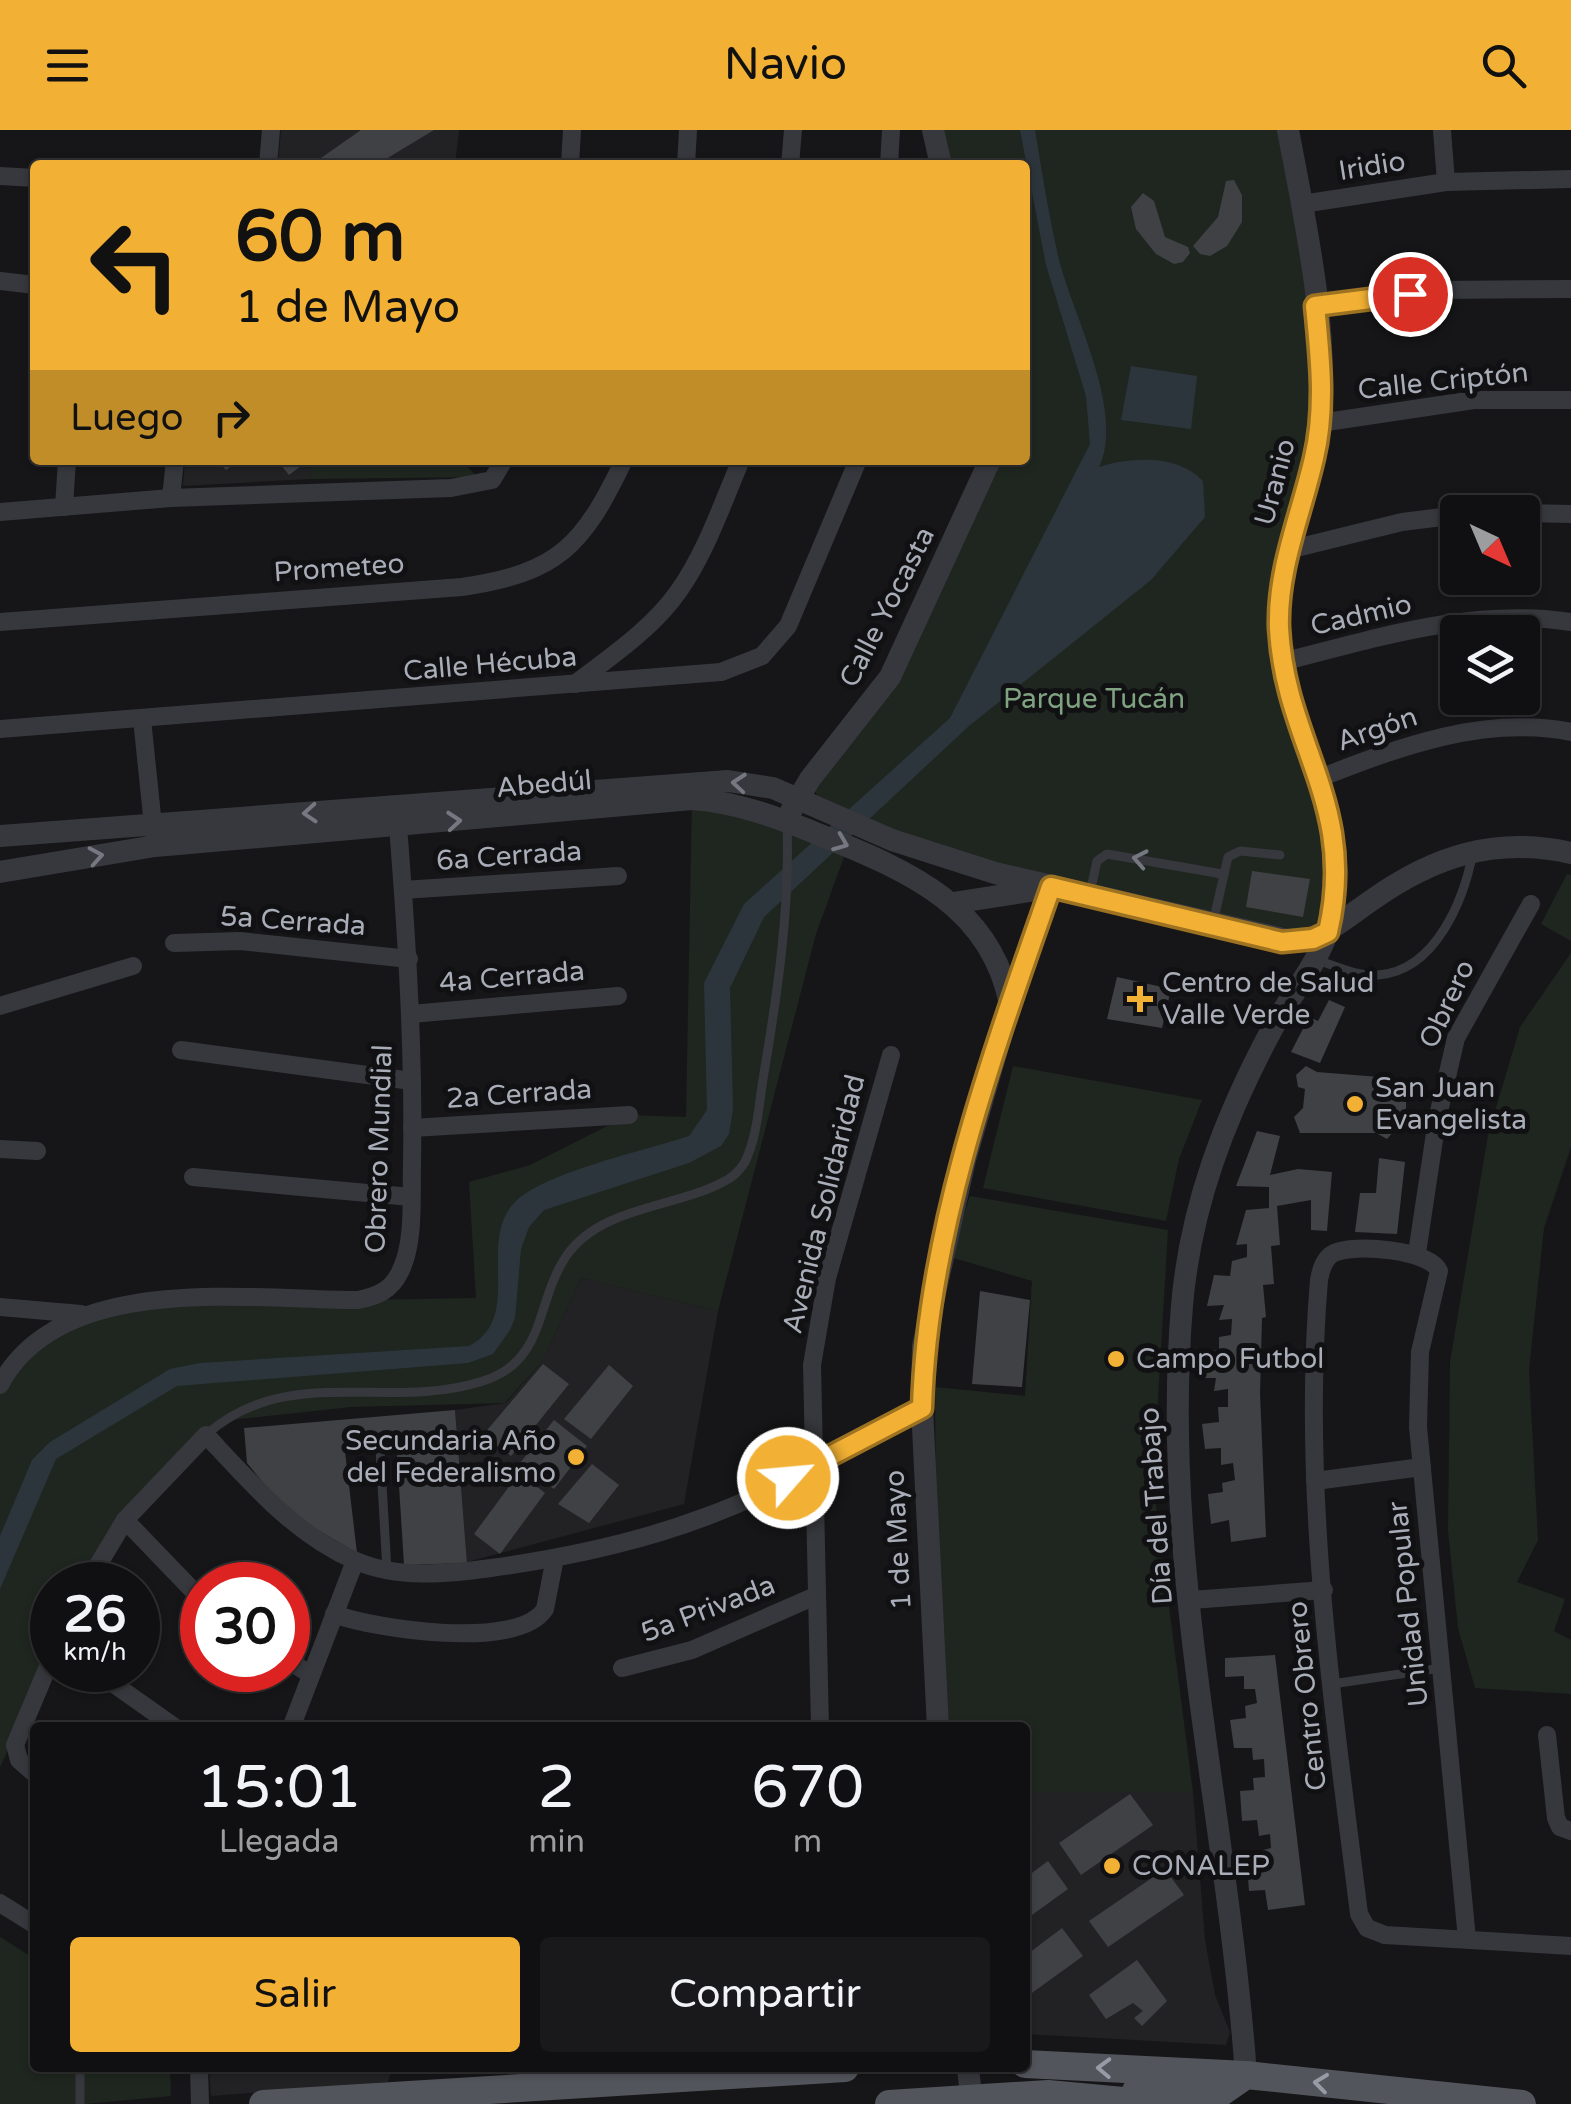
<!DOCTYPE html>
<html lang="es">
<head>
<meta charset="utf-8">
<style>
  body { margin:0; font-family:"Varela Round",sans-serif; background:#19191b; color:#f1f3f6; height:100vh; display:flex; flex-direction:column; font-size:38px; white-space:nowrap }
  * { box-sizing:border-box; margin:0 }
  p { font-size:32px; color:#9c9d9f }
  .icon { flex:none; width:55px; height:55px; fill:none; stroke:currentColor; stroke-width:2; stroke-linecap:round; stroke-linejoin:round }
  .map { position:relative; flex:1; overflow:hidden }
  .panel { position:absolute; left:30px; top:1592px; width:1000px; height:350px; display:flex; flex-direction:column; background:#101012; border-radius:10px; box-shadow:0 2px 8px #0004,0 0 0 2px #303032 }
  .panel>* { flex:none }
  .hud { position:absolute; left:30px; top:30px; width:1000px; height:305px; border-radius:10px; box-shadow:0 2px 8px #0004,0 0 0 2px #303032; background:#f2b134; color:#111; overflow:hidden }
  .needle { width:65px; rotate:136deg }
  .fabs { position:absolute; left:1440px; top:365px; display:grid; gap:20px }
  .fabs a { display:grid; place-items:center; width:100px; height:100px; border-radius:10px; background:#101012; box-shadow:0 2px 8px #0004,0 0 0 2px #303032; font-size:50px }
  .speed { position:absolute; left:30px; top:1432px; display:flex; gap:20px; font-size:50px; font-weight:700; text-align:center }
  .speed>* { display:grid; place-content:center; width:130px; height:130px; border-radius:50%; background:#101012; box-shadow:0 2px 8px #0004,0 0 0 2px #303032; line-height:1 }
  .speed small { font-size:25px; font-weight:400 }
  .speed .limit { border:15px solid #d22; background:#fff; color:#111 }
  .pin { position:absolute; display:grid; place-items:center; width:85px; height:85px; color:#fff; margin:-42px; border:5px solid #fff; border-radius:50%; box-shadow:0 2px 10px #0007 }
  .me { position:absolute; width:110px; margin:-55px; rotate:63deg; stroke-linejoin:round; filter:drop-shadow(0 0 8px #0008) }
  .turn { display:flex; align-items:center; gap:35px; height:210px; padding:0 40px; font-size:45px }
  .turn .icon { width:130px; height:130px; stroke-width:2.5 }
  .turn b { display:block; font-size:70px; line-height:85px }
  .then { display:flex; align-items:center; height:95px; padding:0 40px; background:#0003; gap:20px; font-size:38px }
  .eta { display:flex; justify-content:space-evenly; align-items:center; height:170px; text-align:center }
  .eta b { font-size:60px; font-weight:600; line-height:70px }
  .cta { display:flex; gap:20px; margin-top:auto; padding:20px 40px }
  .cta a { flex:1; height:115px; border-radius:10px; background:#f2b134; color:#111; font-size:40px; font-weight:600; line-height:115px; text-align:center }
  .cta a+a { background:#19191b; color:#f1f3f6 }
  header { display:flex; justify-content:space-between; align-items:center; height:130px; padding:0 40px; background:#f2b134; color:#111; font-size:45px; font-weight:600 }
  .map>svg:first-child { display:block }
  .built { fill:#222225 }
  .green { fill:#1e261f }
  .water { fill:#2c353c }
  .building { fill:#404145 }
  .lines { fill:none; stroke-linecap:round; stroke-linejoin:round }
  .service { stroke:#37383d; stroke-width:9 }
  .minor { stroke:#37383d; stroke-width:18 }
  .tertiary { stroke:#37383d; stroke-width:22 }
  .primary { stroke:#53555c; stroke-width:28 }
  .oneway { stroke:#757881 }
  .oneway2 { stroke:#979ba6 }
  .route-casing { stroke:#9d7322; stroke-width:25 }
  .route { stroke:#f2b134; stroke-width:18 }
  .poi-dot { fill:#f2b134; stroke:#111113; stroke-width:4 }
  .labels { text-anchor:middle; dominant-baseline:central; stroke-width:10; stroke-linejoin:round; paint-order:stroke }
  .street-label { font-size:28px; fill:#a8adb8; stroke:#111113 }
  .park-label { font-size:28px; fill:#7fa381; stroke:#111113 }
  .poi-label { font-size:28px; fill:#a8adb8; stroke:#111113; text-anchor:start }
</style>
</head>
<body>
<header><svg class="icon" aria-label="menu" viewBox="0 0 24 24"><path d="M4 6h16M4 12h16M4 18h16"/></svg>Navio<svg class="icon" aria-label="search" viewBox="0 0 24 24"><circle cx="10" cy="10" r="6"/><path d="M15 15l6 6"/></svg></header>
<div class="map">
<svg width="1571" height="1974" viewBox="0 0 1571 1974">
  <rect width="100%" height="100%" fill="#161618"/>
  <g class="built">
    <path d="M281,0H459L455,35H278Z"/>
    <path d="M185,330H311L310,349L183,356Z"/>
    <path d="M581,1148L718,1181L684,1374L467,1432L455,1280L506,1273L543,1230Z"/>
    <path d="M1025,1662H1193L1205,1810L1215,1865L1230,1902L1226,1915L1025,1904Z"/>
    <path d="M209,1938H392L388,1952L211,1966Z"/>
  </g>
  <g class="green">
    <path d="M933,0H1288L1320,228L1279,497L1320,648L1332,787L1308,802L995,743L818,668L810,649L871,576L990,330H1025V35H941Z"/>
    <path d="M311,330H461L477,347L310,349Z"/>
    <path d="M692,669L848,716L816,804L718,1181L581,1148L543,1230L505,1273L351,1277L221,1291L182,1327L86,1455H52V1527L0,1637V1255L31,1216L128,1174L476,1168L469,1052L530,1035L629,985L686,987Z"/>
    <path d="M1567,744L1571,745V811L1541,794Z"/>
    <path d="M1571,823V1017L1544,1098L1529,1240L1538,1410L1517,1452L1565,1469L1554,1501L1571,1510V1564L1475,1558L1458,1498L1448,1401L1450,1232L1488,1005L1520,897Z"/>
    <path d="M1013,936L1202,970L1179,1029L1166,1091L983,1058Z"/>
    <path d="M970,1066L1168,1100L1153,1353L1193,1662H1025V1598L948,1597L937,1531L935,1257L1025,1266L1032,1151L950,1127Z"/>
    <path d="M0,1807L35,1829V1938H170L171,1966L85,1974H0Z"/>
  </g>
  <g class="water">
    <path d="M1020,0H1035C1042,43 1049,87 1059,130C1074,188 1125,282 1099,337C1131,327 1177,324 1203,351L1205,387L1151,450L969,596L764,787L730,858L733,979L729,1004L721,1016L689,1033L544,1080L529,1097L521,1119L515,1188L510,1200L493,1224L468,1233L177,1256L56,1329L0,1459V1406L32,1330L50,1312L170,1239L200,1233L469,1216C525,1187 475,1111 516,1071C546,1042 647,1020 689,1006L707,980L704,853L744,774L950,588L1090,314L1086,266L1046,135Z"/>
    <path d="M1131,236L1197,246L1191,299L1121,290Z"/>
  </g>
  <g class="building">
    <path d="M361,0H434L376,35H311Z"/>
    <path d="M1234,50L1242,65V92L1227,116L1210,126L1200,124L1193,116L1218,87L1226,51Z"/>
    <path d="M1143,63L1154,71L1165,107L1188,117L1190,123L1183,132L1174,134L1156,124L1136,99L1131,77Z"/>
    <path d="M217,330H240L226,340Z"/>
    <path d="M277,330H309L289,345Z"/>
    <path d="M1252,741L1310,749L1303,787L1246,777Z"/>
    <path d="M1117,847L1171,859L1162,898L1107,889Z"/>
    <path d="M1329,870L1345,877L1320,933L1291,922L1309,887L1318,891Z"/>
    <path d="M1306,936L1317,942L1392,948L1398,956L1394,965L1406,972V982L1390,992L1394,1001L1387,1009L1376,1003H1300L1294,987L1303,978L1305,959L1298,957L1296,945Z"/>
    <path d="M1257,1001L1280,1006L1270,1045L1298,1039L1332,1042L1327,1101L1311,1100V1070L1277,1076L1280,1115L1271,1116L1274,1154L1263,1155L1266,1187L1262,1188L1260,1263L1266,1407L1231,1412L1229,1390L1211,1394L1208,1364L1223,1362L1222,1353L1235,1350L1233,1333L1221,1335V1318L1205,1319L1202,1294L1219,1292L1218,1277H1228V1259L1214,1261L1216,1248H1201L1202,1222L1219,1220V1207L1231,1205L1232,1189L1219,1190L1224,1175L1207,1176L1214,1145L1230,1146L1232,1131L1247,1127V1114L1236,1115L1246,1080L1269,1078V1057L1236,1056Z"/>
    <path d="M1379,1028L1405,1032L1397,1104L1355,1102L1360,1063H1376Z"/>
    <path d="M980,1161L1030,1170L1022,1257L972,1254Z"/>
    <path d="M543,1234L569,1254L511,1326L483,1305Z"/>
    <path d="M609,1235L633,1256L591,1309L564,1289Z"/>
    <path d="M455,1280L467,1433L404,1435L396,1308L344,1313L357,1423L311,1396L273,1365L247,1333L244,1298Z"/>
    <path d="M554,1290L587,1316L554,1359L520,1333Z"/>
    <path d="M592,1334L619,1355L589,1393L558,1374Z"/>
    <path d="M519,1343L545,1363L500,1424L474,1404Z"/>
    <path d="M1275,1525L1305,1775L1268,1780L1265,1760L1249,1761L1247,1734L1261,1731L1259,1721L1271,1718L1270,1704L1259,1706L1257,1690L1242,1691L1240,1661L1254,1660L1253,1648L1265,1647L1264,1629L1253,1630L1252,1618H1234L1230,1590L1246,1588L1245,1576L1257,1573L1255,1559H1244V1546L1225,1547V1528Z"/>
    <path d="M1130,1664L1153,1695L1081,1745L1059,1713Z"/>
    <path d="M1048,1731L1068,1759L1025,1790V1748Z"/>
    <path d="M1165,1739L1184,1765L1108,1817L1089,1791Z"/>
    <path d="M1062,1798L1083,1826L1025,1868V1826Z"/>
    <path d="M1137,1830L1167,1871L1142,1896L1134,1888L1143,1881L1133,1873L1106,1889L1089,1865Z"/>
  </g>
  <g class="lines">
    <g class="service">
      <path d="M1090,763L1097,731L1107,724L1222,744"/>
      <path d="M1213,793L1228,727L1240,721L1280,725"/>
      <path d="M1317,830C1336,836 1357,847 1378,845C1436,841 1464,769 1473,722"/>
      <path d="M207,1304C290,1232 388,1282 483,1251C547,1231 535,1171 567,1125C602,1076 675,1078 723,1052C732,1048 740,1040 745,1032C758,1005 759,971 764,943C778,860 790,778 787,694"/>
      <path d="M380,1319L387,1441"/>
      <path d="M1332,1554L1441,1538"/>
      <path d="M1025,1695L1028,1697"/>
      <path d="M80,1938V1974"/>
    </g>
    <g class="minor">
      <path d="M1442,0L1446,52"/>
      <path d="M268,35L271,0"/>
      <path d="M570,35L572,0"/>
      <path d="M686,35L688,0"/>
      <path d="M790,35L793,0"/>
      <path d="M889,35L891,0"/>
      <path d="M0,46L35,48"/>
      <path d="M1302,74L1446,52L1571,49"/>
      <path d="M0,151L35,155"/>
      <path d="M1315,176L1437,160L1571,159"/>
      <path d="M1320,293L1474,270H1571"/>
      <path d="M171,368L175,330"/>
      <path d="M64,377L67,330"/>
      <path d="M0,382L171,368L451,358L492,350L504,330"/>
      <path d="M1522,383L1571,384"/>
      <path d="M1288,420L1402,392L1458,385"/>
      <path d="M0,492L462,457C558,443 583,416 624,330"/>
      <path d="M1282,532C1376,508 1474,477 1571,492"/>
      <path d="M575,554C610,527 652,499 678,462C706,423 722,374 741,330"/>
      <path d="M142,589L154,705"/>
      <path d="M0,599L721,542L762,526L788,496L858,330"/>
      <path d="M1320,648C1399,617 1484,585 1571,602"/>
      <path d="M403,760L618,746"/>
      <path d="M174,813L240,811L409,829"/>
      <path d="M0,876L133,836"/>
      <path d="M411,884L618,866"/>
      <path d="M181,920L412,951"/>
      <path d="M412,998L629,985"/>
      <path d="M0,1019L37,1021"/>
      <path d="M193,1047L411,1067"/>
      <path d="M1417,1123L1437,990L1456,908L1531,774"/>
      <path d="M0,1177L81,1184"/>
      <path d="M0,1255C60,1141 249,1170 358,1170C377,1166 391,1161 400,1142C415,1112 411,1068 412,1035C414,922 407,810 398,696"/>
      <path d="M1315,1351L1422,1337"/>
      <path d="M125,1390L202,1470"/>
      <path d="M86,1455L125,1390L206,1305C250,1352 295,1405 356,1431C398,1449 447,1444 491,1438C563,1428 636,1413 705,1387C780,1360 851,1315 922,1278"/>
      <path d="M1191,1470L1324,1460"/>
      <path d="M334,1484C374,1499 518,1521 545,1479L555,1428"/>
      <path d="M288,1530L311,1545"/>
      <path d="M622,1538L692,1520L813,1467"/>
      <path d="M94,1540L176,1598"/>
      <path d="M291,1598L355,1431"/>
      <path d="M820,1598L812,1235L827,1148L891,925"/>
      <path d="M1547,1605L1556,1688L1560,1697L1571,1701"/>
      <path d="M35,1644L19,1630L15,1615L52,1527"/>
      <path d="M0,1773L35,1795"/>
      <path d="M1467,1809L1418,1297L1420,1222L1439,1141C1430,1120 1354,1113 1334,1123C1324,1128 1321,1139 1319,1150C1301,1361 1333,1574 1359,1784L1367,1798L1385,1805L1571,1816"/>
      <path d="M199,1938L200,1974"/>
    </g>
    <g class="tertiary">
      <path d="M933,0L941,35"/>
      <path d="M791,681L810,649L890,547L990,330"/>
      <path d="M0,706L728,651L773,658L892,710L995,743L1297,812C1327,806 1347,787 1372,770C1434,726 1496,706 1571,723"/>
      <path d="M0,742L155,716L692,669C738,672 782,689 825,707C909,741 992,777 1010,875"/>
      <path d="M953,773L1042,759"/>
      <path d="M938,1598L922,1278L923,1216L965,1030L1010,875L1051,757"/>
      <path d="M968,1938L972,1974"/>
      <path d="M1246,1945C1228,1690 1160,1432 1182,1176C1190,1077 1225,987 1271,901C1291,863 1323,829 1332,787C1352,695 1300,622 1283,534C1267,451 1309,379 1319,299C1331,206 1305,91 1288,0"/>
    </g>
    <g class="primary">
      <path d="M1025,1934L1246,1945L1522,1974"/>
      <path d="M1136,1961L1213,1968L1246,1945"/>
      <path d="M263,1974L845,1938"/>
      <path d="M889,1974L1048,1964L1155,1974"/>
    </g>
  </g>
  <defs><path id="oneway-chevron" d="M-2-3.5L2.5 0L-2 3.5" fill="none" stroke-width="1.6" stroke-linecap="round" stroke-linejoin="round" transform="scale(2.5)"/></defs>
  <g class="oneway">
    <use href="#oneway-chevron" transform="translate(739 653) rotate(-175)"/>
    <use href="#oneway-chevron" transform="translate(310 683) rotate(176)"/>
    <use href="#oneway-chevron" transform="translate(454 691) rotate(-5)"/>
    <use href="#oneway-chevron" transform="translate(841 713) rotate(22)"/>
    <use href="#oneway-chevron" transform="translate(96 726) rotate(-10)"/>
    <use href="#oneway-chevron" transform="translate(1140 729) rotate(-169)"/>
  </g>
  <g class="oneway2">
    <use href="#oneway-chevron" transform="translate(1104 1938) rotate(-178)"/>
    <use href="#oneway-chevron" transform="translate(1321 1953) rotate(-173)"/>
  </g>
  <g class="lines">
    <defs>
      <path id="route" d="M788,1348L922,1278C927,1101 993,923 1051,757L1282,812L1313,809L1328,802C1358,674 1285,615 1279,498C1277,439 1301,385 1314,328C1326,278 1320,226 1315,176L1410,164"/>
    </defs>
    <use href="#route" class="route-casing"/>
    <use href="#route" class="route"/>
  </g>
  <g class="poi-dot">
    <path d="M1135 854h10v10h10v10h-10v10h-10v-10h-10v-10h10z"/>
    <circle cx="1355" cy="974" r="10"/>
    <circle cx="1116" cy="1229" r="10"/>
    <circle cx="576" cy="1327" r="10"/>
    <circle cx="1112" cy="1736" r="10"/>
  </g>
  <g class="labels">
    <g class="street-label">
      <text transform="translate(1372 36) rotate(-9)">Iridio</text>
      <text transform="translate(1443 251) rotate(-6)">Calle Criptón</text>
      <text transform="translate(1275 352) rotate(-75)">Uranio</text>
      <text transform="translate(339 438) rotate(-4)">Prometeo</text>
      <text transform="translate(887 477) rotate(-63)">Calle Yocasta</text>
      <text transform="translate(1361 485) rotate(-13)">Cadmio</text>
      <text transform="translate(490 534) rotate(-5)">Calle Hécuba</text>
      <text transform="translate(1377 599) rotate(-19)">Argón</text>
      <text transform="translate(544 654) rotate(-5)">Abedúl</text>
      <text transform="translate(509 726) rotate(-4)">6a Cerrada</text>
      <text transform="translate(293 791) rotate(4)">5a Cerrada</text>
      <text transform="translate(512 847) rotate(-5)">4a Cerrada</text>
      <text transform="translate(1447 874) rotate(-65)">Obrero</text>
      <text transform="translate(519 964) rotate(-4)">2a Cerrada</text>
      <text transform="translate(379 1019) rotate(-88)">Obrero Mundial</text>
      <text transform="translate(824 1074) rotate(-76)">Avenida Solidaridad</text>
      <text transform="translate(1156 1376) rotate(-94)">Día del Trabajo</text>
      <text transform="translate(898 1410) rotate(-93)">1 de Mayo</text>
      <text transform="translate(1408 1474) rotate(-96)">Unidad Popular</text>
      <text transform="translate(708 1479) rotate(-21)">5a Privada</text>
      <text transform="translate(1307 1566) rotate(-96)">Centro Obrero</text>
    </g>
    <g class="park-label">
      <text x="1094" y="569">Parque Tucán</text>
    </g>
    <g class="poi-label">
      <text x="1162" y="853">Centro de Salud<tspan x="1162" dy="32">Valle Verde</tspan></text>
      <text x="1375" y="958">San Juan<tspan x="1375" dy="32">Evangelista</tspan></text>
      <text x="1136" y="1229">Campo Futbol</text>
      <text x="556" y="1311" text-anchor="end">Secundaria Año<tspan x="556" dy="32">del Federalismo</tspan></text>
      <text x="1132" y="1736">CONALEP</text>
    </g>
  </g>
</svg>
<div class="fabs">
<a><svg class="needle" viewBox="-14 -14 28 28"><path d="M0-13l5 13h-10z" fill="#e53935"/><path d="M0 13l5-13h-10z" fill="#9c9d9f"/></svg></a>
<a><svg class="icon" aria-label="layers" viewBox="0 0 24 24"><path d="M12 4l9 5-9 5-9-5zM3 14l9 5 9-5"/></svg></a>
</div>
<div class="speed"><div>26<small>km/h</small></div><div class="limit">30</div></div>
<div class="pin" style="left:1410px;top:164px;background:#d93025"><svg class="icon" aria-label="arrive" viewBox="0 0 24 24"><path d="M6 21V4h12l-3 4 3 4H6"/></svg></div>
<svg class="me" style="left:788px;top:1348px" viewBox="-20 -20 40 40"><circle r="17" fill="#f2b134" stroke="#fff" stroke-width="3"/><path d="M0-11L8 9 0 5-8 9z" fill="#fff"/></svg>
<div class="hud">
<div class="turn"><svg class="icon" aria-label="left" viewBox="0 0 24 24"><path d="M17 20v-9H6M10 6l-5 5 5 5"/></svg><div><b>60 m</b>1 de Mayo</div></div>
<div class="then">Luego<svg class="icon" aria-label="right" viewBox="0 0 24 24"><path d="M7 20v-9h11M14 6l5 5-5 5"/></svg></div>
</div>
<section class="panel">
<div class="eta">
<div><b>15:01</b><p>Llegada</p></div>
<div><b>2</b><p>min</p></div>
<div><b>670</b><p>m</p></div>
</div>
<div class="cta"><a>Salir</a><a>Compartir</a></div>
</section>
</div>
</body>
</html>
